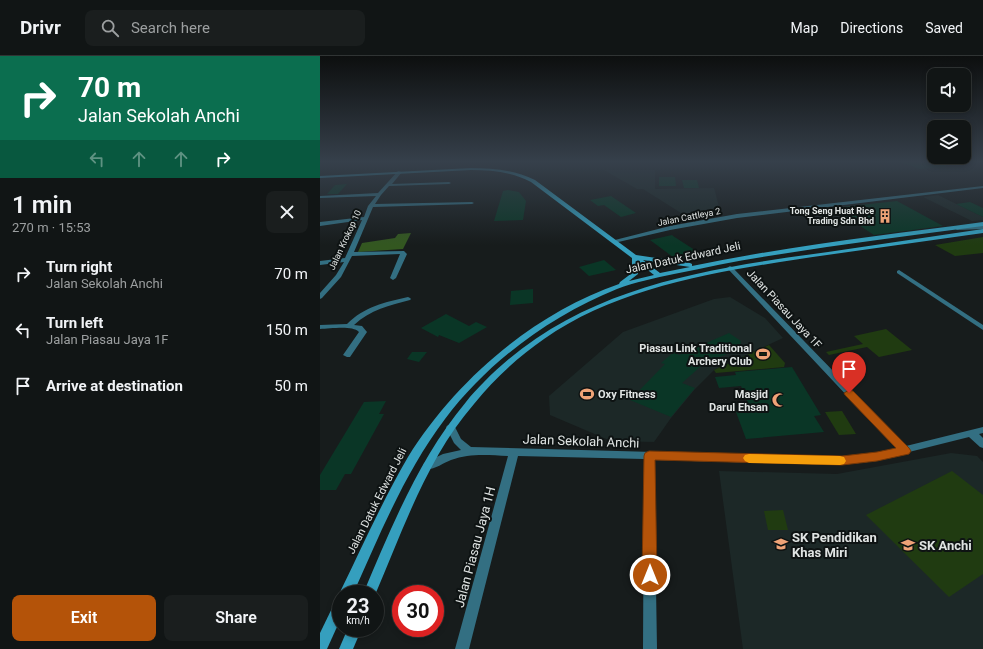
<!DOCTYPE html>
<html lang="en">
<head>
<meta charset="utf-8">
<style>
  body { margin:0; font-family:Roboto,sans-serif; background:#1a1e1e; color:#f1f3f6; height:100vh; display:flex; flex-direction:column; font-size:15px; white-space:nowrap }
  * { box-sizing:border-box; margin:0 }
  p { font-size:13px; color:#9c9fa0 }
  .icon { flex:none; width:22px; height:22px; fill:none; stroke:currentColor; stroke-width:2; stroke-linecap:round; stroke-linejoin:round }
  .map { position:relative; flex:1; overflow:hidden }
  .details { display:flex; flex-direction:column; background:#111515; width:320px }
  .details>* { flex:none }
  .guide { background:#0b6e4f; color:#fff; overflow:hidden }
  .fabs { position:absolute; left:607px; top:12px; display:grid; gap:8px }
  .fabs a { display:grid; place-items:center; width:44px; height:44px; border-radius:8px; background:#111515; box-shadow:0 2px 6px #0003,0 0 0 1px #303434; font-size:20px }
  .speed { position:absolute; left:12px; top:529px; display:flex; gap:8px; font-size:20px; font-weight:700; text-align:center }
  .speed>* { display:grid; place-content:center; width:52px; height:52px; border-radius:50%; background:#111515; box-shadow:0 2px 6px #0003,0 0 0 1px #303434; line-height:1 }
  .speed small { font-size:10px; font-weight:400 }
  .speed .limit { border:6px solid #d22; background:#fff; color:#111 }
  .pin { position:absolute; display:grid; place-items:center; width:34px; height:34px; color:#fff; margin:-41px -17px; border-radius:50% 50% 50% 0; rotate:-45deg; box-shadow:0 0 4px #0007 }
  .pin .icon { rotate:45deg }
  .me { position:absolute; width:44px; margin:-22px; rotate:0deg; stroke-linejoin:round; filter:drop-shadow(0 0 3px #0008) }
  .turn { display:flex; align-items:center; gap:14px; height:84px; padding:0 12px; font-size:18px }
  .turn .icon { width:52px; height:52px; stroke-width:2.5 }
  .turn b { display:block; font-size:28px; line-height:34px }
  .lanes { display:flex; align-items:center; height:38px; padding:0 12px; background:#0003; justify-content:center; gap:20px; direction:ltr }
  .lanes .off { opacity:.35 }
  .round { display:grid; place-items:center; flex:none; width:42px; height:42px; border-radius:8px; background:#1a1e1e }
  .overview { display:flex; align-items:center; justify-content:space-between; height:68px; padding:0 12px }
  h1 { font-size:24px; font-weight:600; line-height:30px }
  .button { display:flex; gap:8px; margin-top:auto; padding:8px 12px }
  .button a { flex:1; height:46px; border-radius:8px; background:#b45309; color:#fff; font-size:16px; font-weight:600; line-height:46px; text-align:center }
  .button a+a { background:#1a1e1e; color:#f1f3f6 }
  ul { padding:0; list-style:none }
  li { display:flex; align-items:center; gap:12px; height:56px; padding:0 12px }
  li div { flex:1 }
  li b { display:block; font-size:15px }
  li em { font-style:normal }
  header { display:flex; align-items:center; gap:24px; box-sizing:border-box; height:56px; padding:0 20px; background:#111515; border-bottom:1px solid #303434 }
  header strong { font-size:19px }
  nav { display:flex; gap:22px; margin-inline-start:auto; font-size:14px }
  .search { width:280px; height:36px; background:#1a1e1e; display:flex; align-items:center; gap:10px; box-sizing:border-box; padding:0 14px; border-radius:8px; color:#9c9fa0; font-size:15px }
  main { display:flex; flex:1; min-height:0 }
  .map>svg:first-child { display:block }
  .built { fill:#1c2827 }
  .green { fill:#203b11 }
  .forest { fill:#335720 }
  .building { fill:#0a3626 }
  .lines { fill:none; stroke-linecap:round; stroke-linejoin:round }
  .street { fill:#336f82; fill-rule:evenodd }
  .secondary { fill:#359fbe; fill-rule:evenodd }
  .route { fill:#b45309; stroke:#753606 }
  .slow { fill:#f59e0b }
  .labels { text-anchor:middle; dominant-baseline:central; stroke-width:4; stroke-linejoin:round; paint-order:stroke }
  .far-poi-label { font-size:9px; font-weight:bold; fill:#e0e4e3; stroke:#0e1313; text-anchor:end }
  .far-street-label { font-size:9px; fill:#e0e4e3; stroke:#0e1313 }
  .street-label { font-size:11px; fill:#e0e4e3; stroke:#0e1313 }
  .poi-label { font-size:11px; font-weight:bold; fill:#e0e4e3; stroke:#0e1313; text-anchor:end }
  .near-street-label { font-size:13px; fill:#e0e4e3; stroke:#0e1313 }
  .near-poi-label { font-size:13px; font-weight:bold; fill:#e0e4e3; stroke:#0e1313; text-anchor:start }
</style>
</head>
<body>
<header>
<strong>Drivr</strong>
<div class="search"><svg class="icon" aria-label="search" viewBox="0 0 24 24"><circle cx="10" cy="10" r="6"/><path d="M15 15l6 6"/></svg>Search here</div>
<nav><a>Map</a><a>Directions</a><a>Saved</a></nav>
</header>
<main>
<section class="details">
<div class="guide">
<div class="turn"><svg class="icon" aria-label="right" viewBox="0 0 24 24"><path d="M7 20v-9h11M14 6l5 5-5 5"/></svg><div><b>70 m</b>Jalan Sekolah Anchi</div></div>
<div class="lanes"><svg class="icon off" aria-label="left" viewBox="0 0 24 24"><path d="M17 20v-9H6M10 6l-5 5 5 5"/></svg><svg class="icon off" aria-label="ahead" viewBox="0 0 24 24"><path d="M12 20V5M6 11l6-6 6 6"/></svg><svg class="icon off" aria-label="ahead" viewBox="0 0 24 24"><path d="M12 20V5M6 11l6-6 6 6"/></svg><svg class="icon" aria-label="right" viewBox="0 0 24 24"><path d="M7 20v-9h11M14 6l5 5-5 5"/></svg></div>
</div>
<div class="overview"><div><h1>1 min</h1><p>270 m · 15:53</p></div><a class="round"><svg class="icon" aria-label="close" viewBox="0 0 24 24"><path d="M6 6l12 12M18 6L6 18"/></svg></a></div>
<ul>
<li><svg class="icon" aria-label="right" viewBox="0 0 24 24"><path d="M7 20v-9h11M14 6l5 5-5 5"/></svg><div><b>Turn right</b><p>Jalan Sekolah Anchi</p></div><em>70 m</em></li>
<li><svg class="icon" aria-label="left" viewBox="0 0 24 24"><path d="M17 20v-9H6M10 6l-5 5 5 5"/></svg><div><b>Turn left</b><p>Jalan Piasau Jaya 1F</p></div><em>150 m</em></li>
<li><svg class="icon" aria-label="arrive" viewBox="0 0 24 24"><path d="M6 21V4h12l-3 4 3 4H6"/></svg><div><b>Arrive at destination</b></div><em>50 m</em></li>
</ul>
<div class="button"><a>Exit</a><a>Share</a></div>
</section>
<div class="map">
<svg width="663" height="593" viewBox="0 0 663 593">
  <rect width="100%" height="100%" fill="#171c1c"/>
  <g class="built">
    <path d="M284,114H335V133L394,132L401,158L369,162L323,133H317Z"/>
    <path d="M618,139L663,161V164L652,165L603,141Z"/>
    <path d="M410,241L445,262L463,282L394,314L375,333L351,362L334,386L291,385L230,359L229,340L303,276L394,243Z"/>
    <path d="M631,397L657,400L663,406V593H423L399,415L517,418Z"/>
  </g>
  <g class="green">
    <path d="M663,181V197L635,200L615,189Z"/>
    <path d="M566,273L592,294L559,301L547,291L509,299L506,296L543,288L534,280Z"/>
    <path d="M449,289L465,307L464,311L396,317L394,314Z"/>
    <path d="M522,355L536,378L519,379L505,356Z"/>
    <path d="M632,415L663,439V518L629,541L546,459Z"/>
    <path d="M463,454L468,474H448L444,455Z"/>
  </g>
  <path class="forest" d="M91,177L83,193L38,196L42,187L75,182L78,178Z"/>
  <g class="building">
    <path d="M581,106H626V111L599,113Z"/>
    <path d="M339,121H355L356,130H339Z"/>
    <path d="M362,124H377L379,132H364Z"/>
    <path d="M27,128L18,138H7L15,129Z"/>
    <path d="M188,134L199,136L206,145L203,164L174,165L183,135Z"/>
    <path d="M291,140L316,157L301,161L284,149L278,150L270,144Z"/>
    <path d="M577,145L623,170L554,179L513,152Z"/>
    <path d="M650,146L663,152V161L636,148Z"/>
    <path d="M352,179L353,180L381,198L361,202L353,201L330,184Z"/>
    <path d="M284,204L296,214L269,220L259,211Z"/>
    <path d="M213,233V247L190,249L191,235Z"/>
    <path d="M126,258L149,270L156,266L167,271L139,287L119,279L118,281L101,272Z"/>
    <path d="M409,277L421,285L420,292L396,303H389L362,327L375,332L351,361L310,344L345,308L341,307L354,296L359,299Z"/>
    <path d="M92,296H107L99,306L87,303Z"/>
    <path d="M472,311L501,359L494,360L504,376L426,383L416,356L431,355L421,330L399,332L395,321L416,319L415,316Z"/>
    <path d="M66,345L59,358H64L31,418H25L16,434H0V419L44,346Z"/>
  </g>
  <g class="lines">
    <g class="street">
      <path d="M78,115L82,116L72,128L129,126L131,127L129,128L69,130L61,139L55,148L152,146L154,147L152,148L53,151L34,196L84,195L87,198L76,222L73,224L70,222L80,198L32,200L21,221L2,242L0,243V237L16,219L24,206L0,209V205L25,202L42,164L0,170V166L44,161L48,150L56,140L0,142V140L58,137Z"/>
      <path d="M663,130V132L417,162L350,174L294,187L291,185L350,170L417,158Z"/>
      <path d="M663,169V173L637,174L634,172L637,170Z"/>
      <path d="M410,210L412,211L586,390L663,371V377L659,378L663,382V392L660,391L649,381L589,396L585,399L583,398L557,405L522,409L334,404L337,593H323L324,403L198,400L149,593H135L188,400C168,399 150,397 131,404C123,407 113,415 104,413L103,410L104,407L123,398L141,394L134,387L126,371L128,369H134L141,383L151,391L522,401L557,397L576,392L408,213L407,212Z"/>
      <path d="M579,214L663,269V274L577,217V215Z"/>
      <path d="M88,241L90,242L91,243L90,244C70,249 50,254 34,269L42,270L47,276L30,301H27L23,299L39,276C32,269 10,273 0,273V269L27,268C44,251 65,246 88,241Z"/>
    </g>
    <g class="secondary">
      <path d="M151,112C173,112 194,114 215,124L316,199L370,207L372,208V210C468,190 566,179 663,166V170C594,179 524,188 455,199C421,204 388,211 354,218C335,222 315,226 297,233C230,260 168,306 125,363C85,416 60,478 33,538H21V541L20,538L21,534C43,489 63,444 88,401C136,324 213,258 299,228L300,226L312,217V202L211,126C192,116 172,114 151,114L0,122V120ZM323,204L370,211L340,217ZM319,207L334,219L309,225L318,218Z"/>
      <path d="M663,173V177C611,184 559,192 507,199C413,213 304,227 224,283C198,301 174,323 154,348C107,402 83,474 55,539V538H43C71,472 99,402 146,346C151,339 158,332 164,326C257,231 383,213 508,196C560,188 611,181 663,173Z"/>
      <path d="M21,542V562L7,593H0V577L16,544Z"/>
      <path d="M28,572H42L33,593H19Z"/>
    </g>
  </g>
  <linearGradient id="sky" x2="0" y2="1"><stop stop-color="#0d0f0f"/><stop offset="0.56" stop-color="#36404b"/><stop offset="1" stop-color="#36404b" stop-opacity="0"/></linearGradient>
  <rect width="663" height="189" fill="url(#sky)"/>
  <path class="route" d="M529,334L533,335L589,392L591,395L589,398L557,405L522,409L335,404L337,519L335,523L330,525L325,523L322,519L324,400L325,397L329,395L522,400L557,396L576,392L525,339L524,337Z"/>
  <path class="slow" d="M429,398L520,400L524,401L526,405L524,408L520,409L429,407L425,405L423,402L425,399Z"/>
  <defs>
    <symbol id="building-bare" viewBox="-9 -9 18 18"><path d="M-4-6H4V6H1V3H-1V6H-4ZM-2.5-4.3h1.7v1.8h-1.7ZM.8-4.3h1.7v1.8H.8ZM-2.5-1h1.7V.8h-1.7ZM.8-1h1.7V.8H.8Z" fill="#efa377" stroke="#0e1313" stroke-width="2.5" paint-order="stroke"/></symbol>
    <symbol id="stadium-bare" viewBox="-9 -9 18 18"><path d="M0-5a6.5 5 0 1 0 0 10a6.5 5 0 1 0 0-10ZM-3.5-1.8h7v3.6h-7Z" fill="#efa377" stroke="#0e1313" stroke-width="2.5" paint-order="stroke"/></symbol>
    <symbol id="mosque-bare" viewBox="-9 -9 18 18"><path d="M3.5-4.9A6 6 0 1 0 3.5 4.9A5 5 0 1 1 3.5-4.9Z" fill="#efa377" stroke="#0e1313" stroke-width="2.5" paint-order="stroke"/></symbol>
    <symbol id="school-bare" viewBox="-9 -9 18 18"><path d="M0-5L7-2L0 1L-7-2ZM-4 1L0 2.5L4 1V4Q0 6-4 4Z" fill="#efa377" stroke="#0e1313" stroke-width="2.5" paint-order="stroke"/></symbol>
  </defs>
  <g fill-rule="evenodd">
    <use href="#building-bare" x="555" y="150" width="20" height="20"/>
    <use href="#stadium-bare" x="433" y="288" width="20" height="20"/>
    <use href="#stadium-bare" x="257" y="328" width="20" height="20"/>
    <use href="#mosque-bare" x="449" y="334" width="20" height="20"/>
    <use href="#school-bare" x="451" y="478" width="20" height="20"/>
    <use href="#school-bare" x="578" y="479" width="20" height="20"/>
  </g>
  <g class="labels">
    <g class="far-poi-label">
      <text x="554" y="155">Tong Seng Huat Rice<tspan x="554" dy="10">Trading Sdn Bhd</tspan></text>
    </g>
    <g class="far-street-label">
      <text transform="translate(369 161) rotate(-11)">Jalan Cattleya 2</text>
      <text transform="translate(25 184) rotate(-65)">Jalan Krokop 10</text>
    </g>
    <g class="street-label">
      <text transform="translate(363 202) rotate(-12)">Jalan Datuk Edward Jeli</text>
      <text transform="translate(464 253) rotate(47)">Jalan Piasau Jaya 1F</text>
      <text transform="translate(57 445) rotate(-63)">Jalan Datuk Edward Jeli</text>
    </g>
    <g class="poi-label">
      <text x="432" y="292">Piasau Link Traditional<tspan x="432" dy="13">Archery Club</tspan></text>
      <text x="278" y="338" text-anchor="start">Oxy Fitness</text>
      <text x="448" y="338">Masjid<tspan x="448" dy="13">Darul Ehsan</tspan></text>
    </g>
    <g class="near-street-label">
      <text transform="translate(261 385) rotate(2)">Jalan Sekolah Anchi</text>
      <text transform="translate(155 491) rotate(-75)">Jalan Piasau Jaya 1H</text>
    </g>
    <g class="near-poi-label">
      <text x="472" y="481">SK Pendidikan<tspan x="472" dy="15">Khas Miri</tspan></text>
      <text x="599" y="489">SK Anchi</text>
    </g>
  </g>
</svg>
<div class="fabs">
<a><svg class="icon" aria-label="sound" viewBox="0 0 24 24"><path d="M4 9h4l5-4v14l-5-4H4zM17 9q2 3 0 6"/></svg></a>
<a><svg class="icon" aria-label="layers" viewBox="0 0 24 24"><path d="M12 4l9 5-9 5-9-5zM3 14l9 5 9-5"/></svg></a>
</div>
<div class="speed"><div>23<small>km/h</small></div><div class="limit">30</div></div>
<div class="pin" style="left:529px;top:337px;background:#d93025"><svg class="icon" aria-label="arrive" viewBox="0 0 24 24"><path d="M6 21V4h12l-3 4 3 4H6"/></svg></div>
<svg class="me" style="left:330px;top:519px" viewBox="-20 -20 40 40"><circle r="17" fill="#b45309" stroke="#fff" stroke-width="3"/><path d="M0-11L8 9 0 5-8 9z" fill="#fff"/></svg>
</div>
</main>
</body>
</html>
